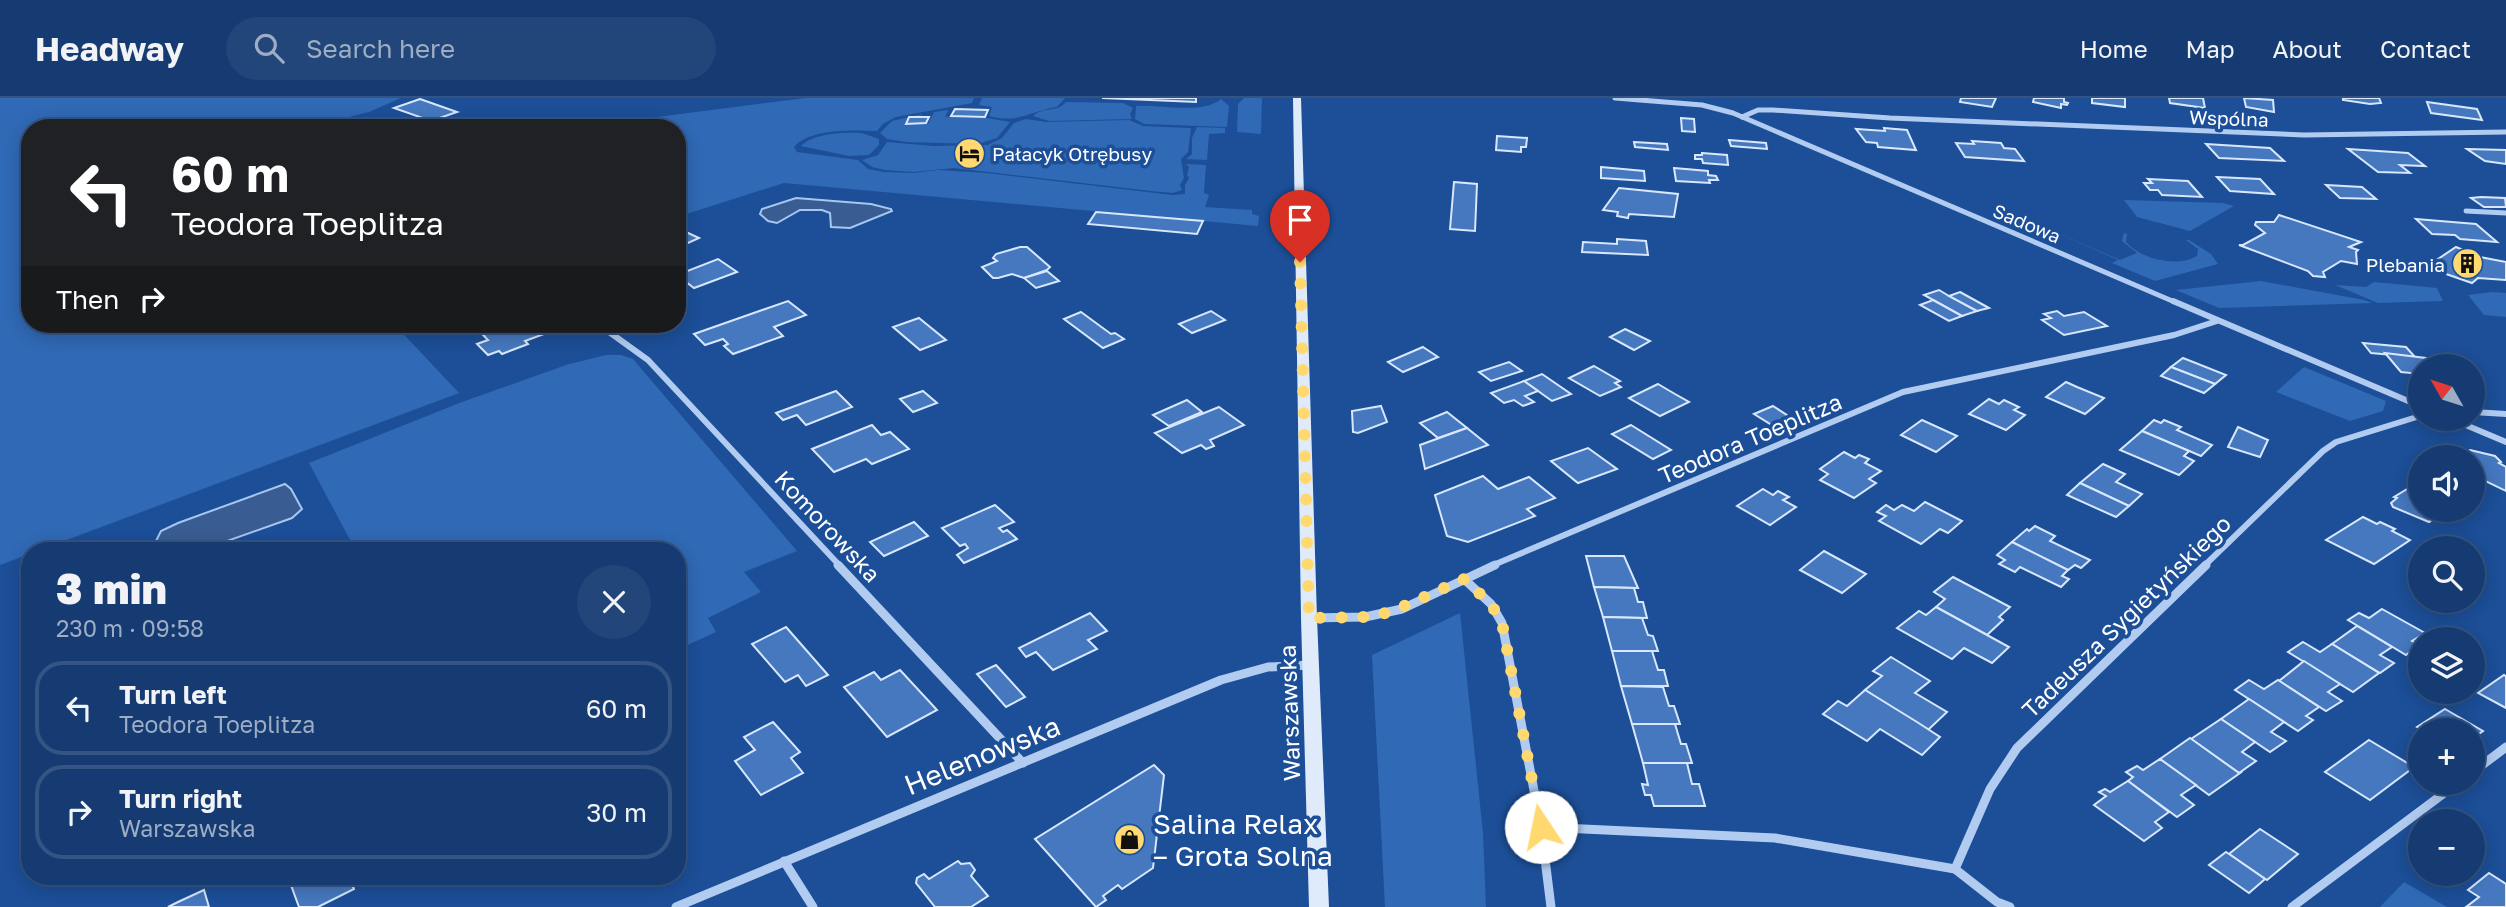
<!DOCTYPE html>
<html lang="en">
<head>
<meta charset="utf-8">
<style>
  body { margin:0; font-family:"Golos Text",sans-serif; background:#22467a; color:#f1f3f6; height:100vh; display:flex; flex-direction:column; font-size:26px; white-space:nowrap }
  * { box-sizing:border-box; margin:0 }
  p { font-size:23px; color:#9dadc4 }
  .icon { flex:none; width:38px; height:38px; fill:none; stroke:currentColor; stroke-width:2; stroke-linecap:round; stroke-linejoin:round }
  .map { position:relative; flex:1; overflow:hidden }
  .sheet { position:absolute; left:21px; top:444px; width:665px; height:343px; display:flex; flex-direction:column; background:#153b72; border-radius:28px; box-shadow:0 4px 18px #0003,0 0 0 2px #345584 }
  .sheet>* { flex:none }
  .top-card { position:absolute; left:21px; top:21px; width:665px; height:214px; border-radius:28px; box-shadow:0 4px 18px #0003,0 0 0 2px #345584; background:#202124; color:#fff; overflow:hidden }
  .needle { width:46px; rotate:309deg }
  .tools { position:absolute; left:2408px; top:256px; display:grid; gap:14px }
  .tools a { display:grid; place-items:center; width:77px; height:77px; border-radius:50%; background:#153b72; box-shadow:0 4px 18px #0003,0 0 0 2px #345584; font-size:35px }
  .pin { position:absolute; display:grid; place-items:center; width:60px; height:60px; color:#fff; margin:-72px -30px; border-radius:50% 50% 50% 0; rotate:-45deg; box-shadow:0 0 7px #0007 }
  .pin .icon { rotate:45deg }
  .me { position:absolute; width:77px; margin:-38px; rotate:349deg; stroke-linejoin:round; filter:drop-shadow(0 0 5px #0008) }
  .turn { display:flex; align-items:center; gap:24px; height:147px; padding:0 35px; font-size:32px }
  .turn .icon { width:91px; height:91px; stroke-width:2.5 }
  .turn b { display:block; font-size:49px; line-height:60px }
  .then { display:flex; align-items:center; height:66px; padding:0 35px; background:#0003; gap:14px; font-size:26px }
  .round { display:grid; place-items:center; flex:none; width:74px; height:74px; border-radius:37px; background:#22467a }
  .summary { display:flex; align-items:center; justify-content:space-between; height:119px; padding:0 35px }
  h1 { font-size:42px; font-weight:800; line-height:52px }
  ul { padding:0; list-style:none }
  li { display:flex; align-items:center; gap:21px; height:94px; margin:0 14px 10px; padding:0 21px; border:4px solid #345584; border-radius:28px }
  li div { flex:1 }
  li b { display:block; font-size:26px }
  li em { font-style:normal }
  header { display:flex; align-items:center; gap:42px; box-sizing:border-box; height:98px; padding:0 35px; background:#153b72; border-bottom:2px solid #345584 }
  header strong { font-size:33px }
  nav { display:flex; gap:38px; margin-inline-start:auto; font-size:24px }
  .search { width:490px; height:63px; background:#22467a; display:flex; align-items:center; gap:18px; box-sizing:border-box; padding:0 24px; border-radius:38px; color:#9dadc4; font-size:26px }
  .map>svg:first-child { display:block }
  .green { fill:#3069b5 }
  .water { fill:#395d92; stroke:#a5c7f2; stroke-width:2 }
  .building { fill:#4578bf; stroke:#d8e7fb; stroke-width:2 }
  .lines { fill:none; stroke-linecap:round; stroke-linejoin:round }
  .minor-far2 { stroke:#b1ccf0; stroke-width:5 }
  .minor-far1 { stroke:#b1ccf0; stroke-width:6 }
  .minor { stroke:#b1ccf0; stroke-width:9 }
  .secondary { fill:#dfebfb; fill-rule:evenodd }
  .route { stroke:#ffd970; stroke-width:12; stroke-dasharray:0 21.6 }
  .labels { text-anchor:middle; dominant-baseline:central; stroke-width:7; stroke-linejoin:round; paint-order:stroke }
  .far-street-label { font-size:19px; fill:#fff; stroke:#1c4f98 }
  .far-poi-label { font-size:19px; fill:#fff; stroke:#1c4f98; text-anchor:start }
  .street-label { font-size:23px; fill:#fff; stroke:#1c4f98 }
  .near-street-label { font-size:28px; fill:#fff; stroke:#1c4f98 }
  .near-poi-label { font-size:28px; fill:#fff; stroke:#1c4f98; text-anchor:start }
</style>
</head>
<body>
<header>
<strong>Headway</strong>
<div class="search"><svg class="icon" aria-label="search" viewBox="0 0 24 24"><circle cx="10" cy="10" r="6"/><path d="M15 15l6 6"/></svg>Search here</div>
<nav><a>Home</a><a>Map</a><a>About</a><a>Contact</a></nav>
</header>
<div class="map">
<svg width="2506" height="809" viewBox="0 0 2506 809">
  <rect width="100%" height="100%" fill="#1c4f98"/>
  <g class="green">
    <path d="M0,0H401L369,14L304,30H30V226H394L459,295L0,467Z"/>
    <path d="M805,0H974L972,5L896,19L883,26L877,33C854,32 810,30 794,49L797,54L858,62L868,71L884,74L914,75L938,72L986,75L1172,97L1185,96V87L1189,80L1187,77L1189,69L1186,66L1206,67L1204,95L1209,97L1205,109L1252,112V116L1259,118L1258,128L784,85L677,119V30H571Z"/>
    <path d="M982,0H1065L1057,9C1030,13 1018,26 989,18L992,9L979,7Z"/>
    <path d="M1244,0H1262L1261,36L1237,34L1238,6Z"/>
    <path d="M1221,1L1229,8L1227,29L1144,26L1135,21L1136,8C1160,6 1202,17 1221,1Z"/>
    <path d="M1066,4L1123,5L1133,10L1130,16L1132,21L1049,23L1033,18C1043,8 1058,15 1066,4Z"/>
    <path d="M948,12L945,19L987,20L1010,24L997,40L978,46L906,44L887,41L880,35L892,23L922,16L920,19H908L905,26H928L934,14Z"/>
    <path d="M1026,21L1046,24L1129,22L1143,28L1191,30L1188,54L1181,61L1184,80L1180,87L1182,92L1173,95L1151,93L954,70L914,74L885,72L872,69L862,62L878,57L887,44L933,48L988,47L1002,40L1014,25Z"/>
    <path d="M1197,29L1225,30V35L1209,36L1207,62L1186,61L1192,56V40Z"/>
    <path d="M862,35L879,41V47L869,57L849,58L801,48C813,35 845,34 862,35Z"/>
    <path d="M2124,102L2223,105L2234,108L2190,133L2137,119Z"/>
    <path d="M2040,127L2120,162L2137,155L2122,143L2124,135L2127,136L2126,144C2141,161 2177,170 2197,158L2198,151L2186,142H2189L2211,156L2218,166L2155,183L2112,165L2118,162Z"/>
    <path d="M2261,183L2364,202L2372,205L2219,210L2176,192Z"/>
    <path d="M2374,184L2437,190L2443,203L2378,205L2335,187L2366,189Z"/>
    <path d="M2492,194L2506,195V219L2484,217L2468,197Z"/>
    <path d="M606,257H621L633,261L797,453L744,474L761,494L708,520L716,534L677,552V453H356L309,365L462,304L566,267Z"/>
    <path d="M2304,269L2386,303L2383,313L2350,323L2276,294Z"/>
    <path d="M1460,515L1483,735L1486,809H1385L1372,557Z"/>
    <path d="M2404,784L2447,809H2380Z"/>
  </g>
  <g class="water">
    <path d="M796,100L871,106L891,111L892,113L850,130L831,129L830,115L822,112H800L777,125L768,123L760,116L762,111Z"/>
    <path d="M285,386L291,391L302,411L292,420L199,453H164L156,443L161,433L178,425Z"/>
  </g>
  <g class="building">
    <path d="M1103,0H1102H1196V4Z"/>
    <path d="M1961,0H1996L1992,9L1960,4Z"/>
    <path d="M2034,0H2064V4L2068,5L2067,7L2061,6V10L2033,4Z"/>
    <path d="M2092,0H2125V9L2092,5Z"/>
    <path d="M2169,0H2203L2205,10L2170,5Z"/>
    <path d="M2244,0L2273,2L2274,14L2246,9Z"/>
    <path d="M2343,0H2379L2381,5L2370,6L2343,2Z"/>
    <path d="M420,1L457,14L431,23L394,10Z"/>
    <path d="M2427,4L2477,11L2482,22L2431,15Z"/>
    <path d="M955,11L988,12L985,19L951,18Z"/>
    <path d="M909,19H929L926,25L906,26Z"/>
    <path d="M1681,20L1694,21L1695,34L1682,33Z"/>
    <path d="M1884,30L1907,32L1916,52L1878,49L1877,45L1866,44L1856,31L1885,33Z"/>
    <path d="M1497,38L1527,40L1526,49H1521V54L1496,52Z"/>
    <path d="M1729,42L1766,45L1767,51L1731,48Z"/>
    <path d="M1972,43L2001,45L2004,50L2015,51L2024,63L1965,59L1956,45L1974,46Z"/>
    <path d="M1634,44L1667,46L1668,52L1635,49Z"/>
    <path d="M2206,46L2270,50L2284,63L2219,60Z"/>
    <path d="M2348,51L2408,55L2425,68L2400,67L2410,75L2378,74Z"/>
    <path d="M2467,51L2506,52V66L2485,63Z"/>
    <path d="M1702,55L1727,57L1728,67L1703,65L1702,61H1695V57H1702Z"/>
    <path d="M1601,69L1644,73L1645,83L1601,80Z"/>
    <path d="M1674,70L1708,73V77L1716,78L1718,82H1709L1710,85L1676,83Z"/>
    <path d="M2217,79L2260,81L2274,96L2230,93Z"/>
    <path d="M2148,81L2188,83L2202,99L2162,97L2158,92H2150L2144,85H2152Z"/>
    <path d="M1454,84L1477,86L1475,133L1450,131Z"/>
    <path d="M2326,87L2362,89L2376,101L2340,100Z"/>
    <path d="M1619,90L1678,96L1674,119L1629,116L1628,120L1617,118L1618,114L1603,112Z"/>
    <path d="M2481,99L2505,100L2506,109H2484L2471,100Z"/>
    <path d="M1096,114L1167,120L1203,123L1197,136L1088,126Z"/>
    <path d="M2279,117L2361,144L2349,149L2358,152L2356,154L2357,166L2341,163L2323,174L2325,179L2313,178L2308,173L2239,147H2243L2265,135L2255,127L2256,124H2274Z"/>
    <path d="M2416,121L2476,126L2497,144L2460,141L2455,137L2432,136Z"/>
    <path d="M686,134L699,140L677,150V139Z"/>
    <path d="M1617,141L1646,143L1648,157L1582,154L1583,144L1617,146Z"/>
    <path d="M1020,149H1027L1050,169L1047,172L1024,180L1012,176L998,180H993L982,169L997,163L993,160L996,156Z"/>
    <path d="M2456,149L2480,159L2506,164V182L2478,180L2472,185L2426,169Z"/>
    <path d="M718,161L737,174L694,190L677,177Z"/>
    <path d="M1047,173L1059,183L1036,190L1024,180Z"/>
    <path d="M1939,192L1949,198L1977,213L1962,218L1924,197Z"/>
    <path d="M1960,194L1989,210L1977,213L1949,198Z"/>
    <path d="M1933,202L1962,218L1949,223L1920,207Z"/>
    <path d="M788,203L806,217L774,229L783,238L733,256L724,248L728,246L723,241L705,247L694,236Z"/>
    <path d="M1211,213L1225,222L1192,235L1179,226Z"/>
    <path d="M2057,213L2064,218L2084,214L2107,228L2064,237L2042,222L2051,220L2044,216Z"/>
    <path d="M1081,214L1111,236L1115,235L1124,241L1103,250L1064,221Z"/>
    <path d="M919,220L946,242L920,252L893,229Z"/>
    <path d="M528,226H537L547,235L525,243L528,246L502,256L499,253L488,257L477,246L488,242L483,237L509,228L512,231Z"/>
    <path d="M1625,231L1650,243L1634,252L1610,239Z"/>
    <path d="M2363,245L2406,249L2415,259L2371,255Z"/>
    <path d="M1423,249L1438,259L1403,274L1388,264Z"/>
    <path d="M2385,255L2434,261L2440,268H2420V276L2401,274Z"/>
    <path d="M2183,260L2226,277L2215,286L2171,269Z"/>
    <path d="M1509,264L1522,273L1491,283L1479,274Z"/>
    <path d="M1594,268L1620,283L1615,285L1621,289L1600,298L1569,280Z"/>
    <path d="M2171,269L2215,286L2204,295L2161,278Z"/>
    <path d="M1542,276L1571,296L1552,303L1524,283Z"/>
    <path d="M1524,283L1538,293L1525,298L1534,304L1523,308L1514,302L1504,305L1491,295Z"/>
    <path d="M2066,284L2077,289L2104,300L2085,316L2046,299Z"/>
    <path d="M1658,286L1675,296L1689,304L1660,318L1629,300Z"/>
    <path d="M836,293L852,309L806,327L797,317L783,322L776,315Z"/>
    <path d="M923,293L937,305L913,314L900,301Z"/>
    <path d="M1989,301L1999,306L2004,302L2019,309L2014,312L2025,317L2006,332L1969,316Z"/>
    <path d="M1187,302L1202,314L1169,328L1153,317Z"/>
    <path d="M1381,308L1387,324L1358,335L1353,334L1352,313Z"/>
    <path d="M1773,308L1793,321L1775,329L1754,316Z"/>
    <path d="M1219,309L1244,327L1210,342L1214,348L1206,351L1201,347L1182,355L1155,335Z"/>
    <path d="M1447,314L1467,330L1438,340L1420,325Z"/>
    <path d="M1922,322L1957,338L1936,354L1901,337Z"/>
    <path d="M2154,322L2161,325L2164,322L2181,329L2177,332L2212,347L2201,358L2142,333Z"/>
    <path d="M872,327L881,337L890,334L909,351L872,366L866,361L834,374L812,351Z"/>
    <path d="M1631,327L1671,352L1653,361L1612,336Z"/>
    <path d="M2238,329L2268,342L2260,359L2228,349Z"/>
    <path d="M1467,330L1488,347L1425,371L1420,347Z"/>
    <path d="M2142,333L2189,353L2184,358L2194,363L2179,377L2120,352Z"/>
    <path d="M1588,350L1617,371L1578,385L1551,363Z"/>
    <path d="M2470,352L2495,358L2501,364L2499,365L2506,369V393L2473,377V359H2459Z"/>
    <path d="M1844,354L1855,360L1859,357L1869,361L1865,365L1881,373L1869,381L1876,385L1854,400L1820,382L1828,376L1820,371Z"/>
    <path d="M2103,366L2125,376L2116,384L2142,396L2129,408L2080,385Z"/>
    <path d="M1483,378L1498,391L1529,379L1555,400L1527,411L1535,418L1468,444L1447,438L1435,397Z"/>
    <path d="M2080,385L2129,408L2116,419L2067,397Z"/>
    <path d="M2417,385L2420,386V411H2454L2440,421L2436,419L2429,424L2393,409L2391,405L2397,400L2394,399Z"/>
    <path d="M1763,391L1773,397L1778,393L1789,399L1783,402L1796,409L1770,427L1737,408Z"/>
    <path d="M1925,404L1962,423L1948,435L1940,431L1921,446L1879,423L1886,418L1877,414L1886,407L1894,412L1902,407L1914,413Z"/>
    <path d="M995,407L1014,424L999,430L1003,434L1007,432L1017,441L964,465L957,457L968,450L965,446L960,448L942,430Z"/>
    <path d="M2363,419L2377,426L2380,424L2395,431L2392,433L2410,442L2374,466L2326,442Z"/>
    <path d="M914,424L928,438L884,458L870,444Z"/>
    <path d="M2035,428L2055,438L2050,443L2090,462L2081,470L2075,467L2068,472L2012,444L2027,431L2029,433Z"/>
    <path d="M2012,444L2068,472L2062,478L2069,481L2061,489L2020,469L2015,474L1999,466L2005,462L1997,457Z"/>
    <path d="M1824,453L1866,476L1842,495L1800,472Z"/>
    <path d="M1586,458H1624L1638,490L1594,489Z"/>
    <path d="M1953,479L2010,509L1999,519L2003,522L1987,537L1936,509L1945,501L1934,494Z"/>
    <path d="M1594,489L1634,490L1638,504H1643L1647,520L1603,519Z"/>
    <path d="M1936,509L1987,537L2009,549L1992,565L1964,550L1952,561L1897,530L1919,513L1926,517Z"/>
    <path d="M2382,511L2425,535L2412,543L2419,547L2406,557L2348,522L2359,515L2369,520Z"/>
    <path d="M1090,515L1107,533L1088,542L1097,551L1053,572L1036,554L1026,559L1019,550Z"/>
    <path d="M1603,519L1642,520L1648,537L1653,538L1658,553H1612Z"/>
    <path d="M2357,528L2392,549L2380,557L2394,565L2380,575L2332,546Z"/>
    <path d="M786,529L828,577L806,588L798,577L785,584L752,546Z"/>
    <path d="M2303,544L2320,554L2332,546L2379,575L2353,594L2288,554Z"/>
    <path d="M1612,553H1652L1658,572H1664L1668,588H1621Z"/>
    <path d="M1891,559L1930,583L1915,595L1947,614L1928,632L1865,592L1882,578L1873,573Z"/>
    <path d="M2304,563L2340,586L2328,594L2342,603L2326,613L2279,583Z"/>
    <path d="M996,567L1025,599L1006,609L977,576Z"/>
    <path d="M900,572L937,612L887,639L844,589L874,574L881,582Z"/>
    <path d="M2504,577L2506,578V610L2478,595Z"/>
    <path d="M2249,582L2264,591L2278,582L2319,609L2306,618L2313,622L2298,633L2235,592Z"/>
    <path d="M1621,588L1663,589L1669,608H1674L1680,626H1632Z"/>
    <path d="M1865,592L1917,624L1940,639L1922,657L1880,631L1867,643L1823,616L1838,603L1847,608Z"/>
    <path d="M2249,601L2284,624L2271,634L2286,643L2270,654L2221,621Z"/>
    <path d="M2445,611L2483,633L2473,640V632H2422L2417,629Z"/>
    <path d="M2221,621L2255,644L2242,654L2256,663L2239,675L2191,641Z"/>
    <path d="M773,624L800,654L791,660L803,675L761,697L735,663L755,652L744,639Z"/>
    <path d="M1632,626H1675L1681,646H1686L1692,665H1643Z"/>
    <path d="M2190,640L2239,675H2240L2209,697L2160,661Z"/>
    <path d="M2369,642L2414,669L2370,702L2325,674Z"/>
    <path d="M2160,661L2196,687L2181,697L2194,707L2177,719L2128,683L2133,679L2126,674L2137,668L2143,672Z"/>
    <path d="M1643,665H1687L1692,686H1699L1705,708H1654L1651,697H1645L1642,686L1648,687Z"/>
    <path d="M1154,667L1164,677L1153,770L1122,791L1118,787L1103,798L1106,802L1096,809L1035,741Z"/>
    <path d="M2128,683L2169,714L2155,724L2162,730L2144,743L2094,707L2106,698L2099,694L2105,691L2110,694Z"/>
    <path d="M2260,731L2298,756L2267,782L2229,756Z"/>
    <path d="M2226,754L2229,756L2265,781L2249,795L2209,767Z"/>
    <path d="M958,763L961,766L970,765L975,772L971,778L988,798L971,809H935L916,785L917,780L924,776L929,781Z"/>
    <path d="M2489,775L2506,786V809H2466L2479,799L2468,792Z"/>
    <path d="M288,779H349L354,791L318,809H299Z"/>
    <path d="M204,792L209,809H168L178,804Z"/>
  </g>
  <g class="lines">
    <g class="minor-far2">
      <path d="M1615,0L1702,7L1733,15L2177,205"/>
      <path d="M1742,19L1758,12H1773L1890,20L2304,37L2506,34"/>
      <path d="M2466,113L2506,115"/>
    </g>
    <g class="minor-far1">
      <path d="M2173,203L2420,308"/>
      <path d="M598,226L648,262L840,468"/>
      <path d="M2473,314L2506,316"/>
      <path d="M2449,320L2506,344"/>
      <path d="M1491,468L1903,294L2174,237L2217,223"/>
      <path d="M2204,468L2323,353L2336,344L2420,318"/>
    </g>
    <g class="minor">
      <path d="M838,467L1023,665"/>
      <path d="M1464,481L1491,506L1502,525L1541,729L1551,809"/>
      <path d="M1310,520L1365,519L1402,511L1495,467"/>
      <path d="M2473,674L2506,649"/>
      <path d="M1541,729L1775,740L1955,771"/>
      <path d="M784,763L813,809"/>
      <path d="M676,809L1221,582L1268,569L1310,567"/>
      <path d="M2010,809L1997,804L1955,771L1990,691L2017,650L2206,467"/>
      <path d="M2292,809L2459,684"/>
    </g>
    <path class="secondary" d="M1293,0H1301L1317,520L1329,809H1309L1301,520Z"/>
  </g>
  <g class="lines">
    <path class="route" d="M1300,164L1309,520L1366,519L1391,514L1464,481L1491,506L1502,525L1541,729"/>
  </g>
  <defs>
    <symbol id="hotel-disc" viewBox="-11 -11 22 22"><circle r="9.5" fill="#ffd970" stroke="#1c4f98"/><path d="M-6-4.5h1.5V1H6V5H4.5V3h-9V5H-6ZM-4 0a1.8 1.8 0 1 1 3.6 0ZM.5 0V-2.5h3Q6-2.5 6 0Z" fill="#111"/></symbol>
    <symbol id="building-disc" viewBox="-11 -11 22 22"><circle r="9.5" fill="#ffd970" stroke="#1c4f98"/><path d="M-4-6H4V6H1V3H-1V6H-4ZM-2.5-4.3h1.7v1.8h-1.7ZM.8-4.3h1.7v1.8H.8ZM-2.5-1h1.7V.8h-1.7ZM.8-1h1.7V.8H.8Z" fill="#111"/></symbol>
    <symbol id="shop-disc" viewBox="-11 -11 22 22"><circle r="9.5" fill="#ffd970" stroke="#1c4f98"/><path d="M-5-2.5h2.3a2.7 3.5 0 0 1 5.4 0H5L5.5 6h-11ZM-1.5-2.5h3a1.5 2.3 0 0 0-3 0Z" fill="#111"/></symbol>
  </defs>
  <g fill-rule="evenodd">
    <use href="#hotel-disc" x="952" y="38" width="35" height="35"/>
    <use href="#building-disc" x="2450" y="148" width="35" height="35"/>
    <use href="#shop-disc" x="1112" y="724" width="35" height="35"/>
  </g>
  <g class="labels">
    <g class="far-street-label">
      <text transform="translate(2229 20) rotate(2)">Wspólna</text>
      <text transform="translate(2027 125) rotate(23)">Sadowa</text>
    </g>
    <g class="far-poi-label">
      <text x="992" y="55">Pałacyk Otrębusy</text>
      <text x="2445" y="166" text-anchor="end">Plebania</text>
    </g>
    <g class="street-label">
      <text transform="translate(1750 340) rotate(-23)">Teodora Toeplitza</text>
      <text transform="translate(828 428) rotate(47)">Komorowska</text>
      <text transform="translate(2126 518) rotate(-44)">Tadeusza Sygietyńskiego</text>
      <text transform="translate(1289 615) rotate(-92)">Warszawska</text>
    </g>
    <g class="near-street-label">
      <text transform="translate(982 657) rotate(-22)">Helenowska</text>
    </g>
    <g class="near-poi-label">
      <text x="1153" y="725">Salina Relax<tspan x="1153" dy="32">– Grota Solna</tspan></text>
    </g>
  </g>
</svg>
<div class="tools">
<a><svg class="needle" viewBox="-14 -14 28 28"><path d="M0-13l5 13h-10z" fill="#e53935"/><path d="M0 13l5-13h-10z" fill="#9dadc4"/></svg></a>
<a><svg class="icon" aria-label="sound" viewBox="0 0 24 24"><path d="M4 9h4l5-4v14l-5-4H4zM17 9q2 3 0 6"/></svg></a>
<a><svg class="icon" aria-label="search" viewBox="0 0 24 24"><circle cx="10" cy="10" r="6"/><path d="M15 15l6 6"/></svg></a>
<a><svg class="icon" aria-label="layers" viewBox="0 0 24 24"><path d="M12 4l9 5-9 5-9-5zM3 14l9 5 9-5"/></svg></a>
<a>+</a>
<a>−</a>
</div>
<div class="pin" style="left:1300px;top:164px;background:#d93025"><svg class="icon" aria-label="arrive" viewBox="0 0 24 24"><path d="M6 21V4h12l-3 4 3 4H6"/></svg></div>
<svg class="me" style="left:1541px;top:729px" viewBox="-20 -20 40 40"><circle r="19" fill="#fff"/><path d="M0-13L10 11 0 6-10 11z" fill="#ffd970"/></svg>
<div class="top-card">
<div class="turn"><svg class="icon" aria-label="left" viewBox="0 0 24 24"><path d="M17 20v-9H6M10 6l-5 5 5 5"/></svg><div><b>60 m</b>Teodora Toeplitza</div></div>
<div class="then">Then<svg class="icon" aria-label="right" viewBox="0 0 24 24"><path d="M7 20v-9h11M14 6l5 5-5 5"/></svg></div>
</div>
<section class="sheet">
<div class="summary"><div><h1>3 min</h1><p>230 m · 09:58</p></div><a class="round"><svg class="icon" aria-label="close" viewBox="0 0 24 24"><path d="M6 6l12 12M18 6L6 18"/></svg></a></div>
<ul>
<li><svg class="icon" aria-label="left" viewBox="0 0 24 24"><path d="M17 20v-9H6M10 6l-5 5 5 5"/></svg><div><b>Turn left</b><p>Teodora Toeplitza</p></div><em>60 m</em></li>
<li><svg class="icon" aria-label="right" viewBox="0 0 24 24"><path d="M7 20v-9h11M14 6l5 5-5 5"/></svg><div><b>Turn right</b><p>Warszawska</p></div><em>30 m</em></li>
</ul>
</section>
</div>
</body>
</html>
